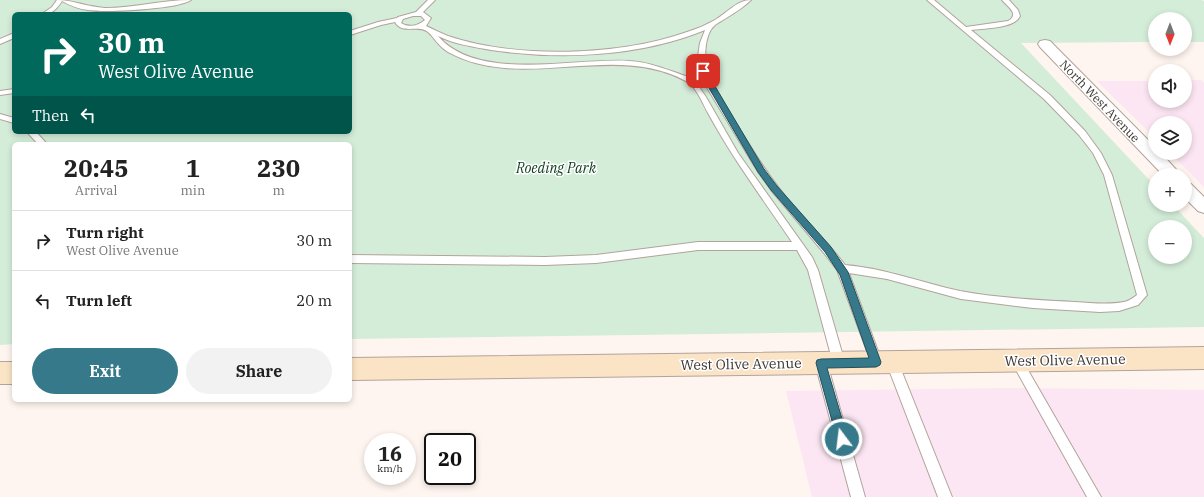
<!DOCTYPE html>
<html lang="en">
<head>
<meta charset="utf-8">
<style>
  body { margin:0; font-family:"IBM Plex Serif",serif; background:#f2f2f2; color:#222; height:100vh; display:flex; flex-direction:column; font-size:15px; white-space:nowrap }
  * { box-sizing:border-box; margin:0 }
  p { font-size:13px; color:#767676 }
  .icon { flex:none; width:22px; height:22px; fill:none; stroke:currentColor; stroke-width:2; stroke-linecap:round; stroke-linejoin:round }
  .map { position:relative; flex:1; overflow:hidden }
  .details { position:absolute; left:12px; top:142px; width:340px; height:260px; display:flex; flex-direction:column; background:#fff; border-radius:6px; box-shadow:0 2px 6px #0003 }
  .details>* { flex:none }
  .banner { position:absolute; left:12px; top:12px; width:340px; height:122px; border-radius:6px; box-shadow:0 2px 6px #0003; background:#00695c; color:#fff; overflow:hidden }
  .needle { width:26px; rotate:180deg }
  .fabs { position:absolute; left:1148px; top:12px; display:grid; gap:8px }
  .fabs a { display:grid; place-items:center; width:44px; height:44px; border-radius:50%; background:#fff; box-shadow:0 2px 6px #0003; font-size:20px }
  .speed { position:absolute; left:364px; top:433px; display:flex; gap:8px; font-size:20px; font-weight:700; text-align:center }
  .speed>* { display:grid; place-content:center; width:52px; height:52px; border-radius:50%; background:#fff; box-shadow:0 2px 6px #0003; line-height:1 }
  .speed small { font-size:10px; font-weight:400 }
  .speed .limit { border:2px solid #111; border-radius:6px; background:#fff; color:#111 }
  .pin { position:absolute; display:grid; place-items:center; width:34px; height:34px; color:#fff; margin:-17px; border-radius:8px; box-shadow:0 2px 6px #0006 }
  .me { position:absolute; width:44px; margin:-22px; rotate:345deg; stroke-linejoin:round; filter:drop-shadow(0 0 3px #0008) }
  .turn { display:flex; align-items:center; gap:14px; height:84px; padding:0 20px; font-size:18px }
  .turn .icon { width:52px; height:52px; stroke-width:2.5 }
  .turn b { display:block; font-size:28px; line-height:34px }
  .then { display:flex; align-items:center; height:38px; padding:0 20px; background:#0003; gap:8px; font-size:15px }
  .eta { display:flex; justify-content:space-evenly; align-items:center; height:68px; text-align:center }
  .eta b { font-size:24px; font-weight:800; line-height:28px }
  .cta { display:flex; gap:8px; margin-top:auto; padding:8px 20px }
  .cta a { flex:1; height:46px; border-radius:24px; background:#36798a; color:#fff; font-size:16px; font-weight:800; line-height:46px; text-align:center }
  .cta a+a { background:#f2f2f2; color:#222 }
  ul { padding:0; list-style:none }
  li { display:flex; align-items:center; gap:12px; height:60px; padding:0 20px; border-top:1px solid #e0e0e0 }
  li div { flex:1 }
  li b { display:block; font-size:15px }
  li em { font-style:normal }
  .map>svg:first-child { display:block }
  .commercial { fill:#fce6f3 }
  .green { fill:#d4edd9; fill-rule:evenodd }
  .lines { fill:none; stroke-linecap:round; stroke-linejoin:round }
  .lane-casing { stroke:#b2a39b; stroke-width:2 }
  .street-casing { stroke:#b2a39b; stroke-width:2 }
  .secondary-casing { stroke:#b2a39b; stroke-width:2 }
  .lane { fill:#fff; fill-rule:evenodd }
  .street { fill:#fff; fill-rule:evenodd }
  .secondary { fill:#fbe4c6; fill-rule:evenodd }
  .route { fill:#36798a; stroke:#234f5a }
  .labels { text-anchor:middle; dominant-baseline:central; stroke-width:3; stroke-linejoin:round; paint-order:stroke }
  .far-street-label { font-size:12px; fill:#3c3632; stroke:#fff }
  .park-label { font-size:14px; font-style:italic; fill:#0c3b1d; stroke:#fff }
  .street-label { font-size:14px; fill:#3c3632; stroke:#fff }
</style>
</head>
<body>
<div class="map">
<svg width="1204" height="497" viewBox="0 0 1204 497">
  <rect width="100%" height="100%" fill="#fff5f0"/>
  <g class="commercial">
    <path d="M1185,80H1201L1204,83V187L1170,153H1185V123H1155V138L1097,81H1155V101H1185Z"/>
    <path d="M1007,388L1204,390V497H812L786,391Z"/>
  </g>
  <path class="green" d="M0,0H1201L1204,1V42H1185V19H1155V42L1021,43L1155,186V205H1173L1204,238V327L350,339V144H14V344L0,345ZM14,14H350V132H14ZM1155,227H1185V257H1155Z"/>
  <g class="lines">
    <defs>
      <g id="lane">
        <path d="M57,0C73,0 87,7 105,8C134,8 162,0 191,0C179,9 105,13 88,10C79,9 71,6 62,1C56,10 52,14 42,14L52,7Z"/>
        <path d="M428,0H435L423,12L431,18L426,26C433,29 440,33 448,36C516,59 620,56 687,32C697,29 706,25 715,20C727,13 737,0 751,0C741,10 727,17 715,25C703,35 704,63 708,76C730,112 750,150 776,184C797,213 824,237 845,265C885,268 922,283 960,291C998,298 1037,300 1075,302C1091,303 1108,305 1124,302C1129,301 1133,298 1137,295L1104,175L1093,153L1079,135L1044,99L927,0H934L966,27L1008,21C1020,14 1008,7 1002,0H1009L1018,10L1020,16C1014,29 984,28 971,30L1050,95L1085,131L1101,153L1112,175L1147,295L1138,305L1119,311L1100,312L1033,308L961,299L887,279L849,273L882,362L880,365L876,367L872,365L837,270L824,253L771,190L758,172L700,76L698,56L700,43L705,30C639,57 561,60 491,50C474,47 454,44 438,36C478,83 576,57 630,61C651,62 669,71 689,77C692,78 694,77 698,77V81H695L706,97L738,153L812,257L818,270L845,363L843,366L839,368L835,366L833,363L808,270L797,250H698L596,263L545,265L350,263V255L545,257L596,255L698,242H792C763,199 733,159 708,113C703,104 696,86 686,81C612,41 523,93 448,52C438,46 434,37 428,32C418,24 402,35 395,22L381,25L350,35V31L378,22L397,18L398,17L416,12ZM413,16H421L425,20C418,26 409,28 401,23L403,19Z"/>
        <path d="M14,33V38L0,44V39Z"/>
        <path d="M14,89V93L0,95V91Z"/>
        <path d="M0,114L14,118V123L0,119Z"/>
        <path d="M27,132H36L47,144H38Z"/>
        <path d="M1017,356L1021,358L1101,497H1087L1011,361L1013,358Z"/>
        <path d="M892,357L896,359L898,362L952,497H938L886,362L888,359Z"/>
        <path d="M821,358L825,360L827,363L865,497H851L815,363L817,360Z"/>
      </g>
      <g id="street">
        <path d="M1045,40L1050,41L1155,147V153H1161L1181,175H1163L1040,47L1038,44L1040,41Z"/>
        <path d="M1185,182L1191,184L1204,197V213L1198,211L1185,198Z"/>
      </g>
      <g id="secondary">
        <path d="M1204,347V369L350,380V358Z"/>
        <rect x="0" y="362" width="14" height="22"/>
      </g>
    </defs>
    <use href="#lane" class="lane-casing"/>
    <use href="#street" class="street-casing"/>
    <use href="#secondary" class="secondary-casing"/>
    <use href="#lane" class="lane"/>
    <use href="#street" class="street"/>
    <use href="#secondary" class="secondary"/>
  </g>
  <path class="route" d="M700,69L706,71L764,169L777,186L831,247L848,272L881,362L880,365L876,367L827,368L848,439L847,443L842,444L838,443L837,439L816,363L817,360L821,359L869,358L840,275L825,252L771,190L758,172L699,71Z"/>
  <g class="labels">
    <g class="far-street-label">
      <text transform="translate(1100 101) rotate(46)">North West Avenue</text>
    </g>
    <g class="park-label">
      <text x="556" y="168">Roeding Park</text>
    </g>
    <g class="street-label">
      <text transform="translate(1065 360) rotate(-1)">West Olive Avenue</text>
      <text transform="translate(741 364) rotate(-1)">West Olive Avenue</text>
    </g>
  </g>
</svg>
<div class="fabs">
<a><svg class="needle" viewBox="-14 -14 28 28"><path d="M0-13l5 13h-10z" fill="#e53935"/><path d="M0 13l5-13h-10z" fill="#767676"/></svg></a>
<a><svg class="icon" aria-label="sound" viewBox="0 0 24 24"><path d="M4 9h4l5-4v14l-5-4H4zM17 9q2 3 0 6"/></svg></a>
<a><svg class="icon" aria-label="layers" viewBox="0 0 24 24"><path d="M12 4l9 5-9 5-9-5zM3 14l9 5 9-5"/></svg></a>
<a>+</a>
<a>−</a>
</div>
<div class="speed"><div>16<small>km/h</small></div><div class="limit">20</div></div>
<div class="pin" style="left:703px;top:71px;background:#d93025"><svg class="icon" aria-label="arrive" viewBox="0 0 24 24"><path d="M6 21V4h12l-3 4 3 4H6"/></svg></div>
<svg class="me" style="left:842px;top:439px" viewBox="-20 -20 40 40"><circle r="17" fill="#36798a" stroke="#fff" stroke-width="3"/><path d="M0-11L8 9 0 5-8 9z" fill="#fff"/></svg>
<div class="banner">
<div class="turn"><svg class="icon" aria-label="right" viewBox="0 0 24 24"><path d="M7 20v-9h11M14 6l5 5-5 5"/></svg><div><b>30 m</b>West Olive Avenue</div></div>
<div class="then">Then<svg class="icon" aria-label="left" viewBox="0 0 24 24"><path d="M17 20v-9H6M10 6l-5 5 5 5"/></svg></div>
</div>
<section class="details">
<div class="eta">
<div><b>20:45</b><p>Arrival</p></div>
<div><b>1</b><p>min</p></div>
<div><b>230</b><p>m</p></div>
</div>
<ul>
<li><svg class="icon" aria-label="right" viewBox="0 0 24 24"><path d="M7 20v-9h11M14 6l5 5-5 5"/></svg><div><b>Turn right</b><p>West Olive Avenue</p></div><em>30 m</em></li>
<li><svg class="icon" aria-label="left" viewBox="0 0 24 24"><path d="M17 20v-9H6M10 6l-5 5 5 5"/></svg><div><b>Turn left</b></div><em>20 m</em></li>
</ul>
<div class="cta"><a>Exit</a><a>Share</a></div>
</section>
</div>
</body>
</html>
